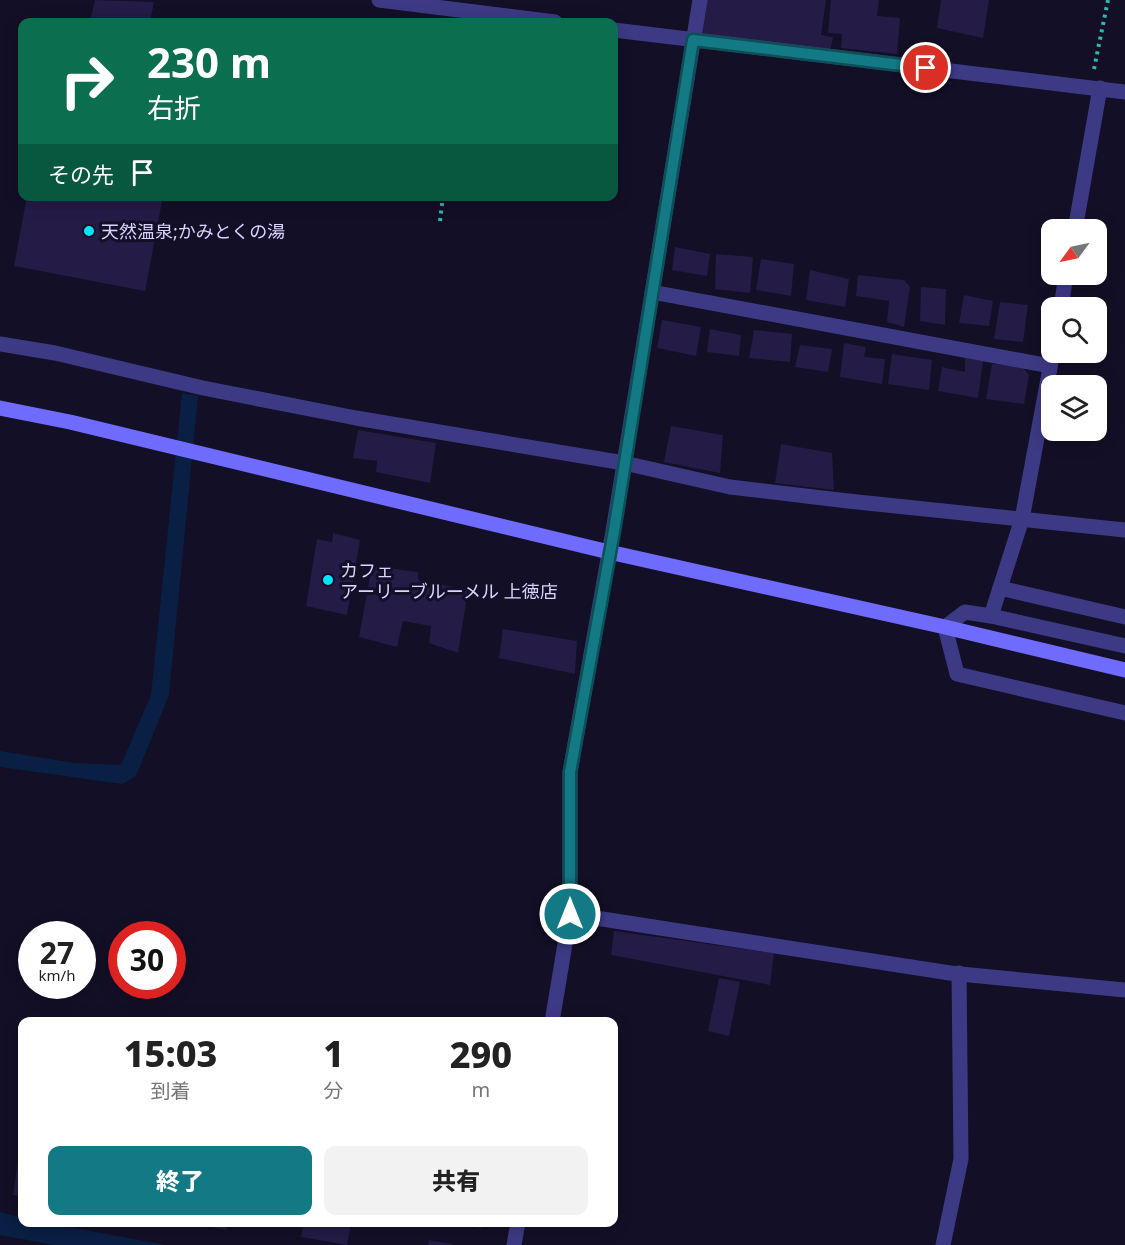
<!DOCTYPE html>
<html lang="ja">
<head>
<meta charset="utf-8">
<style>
  body { margin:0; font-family:"Noto Sans","Noto Sans JP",sans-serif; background:#f2f2f2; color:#222; height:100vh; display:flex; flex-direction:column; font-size:22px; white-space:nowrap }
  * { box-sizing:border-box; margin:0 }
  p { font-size:20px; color:#767676 }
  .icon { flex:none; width:33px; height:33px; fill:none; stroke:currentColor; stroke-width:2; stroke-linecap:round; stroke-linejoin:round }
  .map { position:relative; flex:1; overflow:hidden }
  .sheet { position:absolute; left:18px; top:1017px; width:600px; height:210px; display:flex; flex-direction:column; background:#fff; border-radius:12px; box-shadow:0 3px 15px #0003 }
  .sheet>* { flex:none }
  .guide { position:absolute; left:18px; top:18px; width:600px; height:183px; border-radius:12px; box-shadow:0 3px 15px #0003; background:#0b6e4f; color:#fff; overflow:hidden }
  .needle { width:39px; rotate:237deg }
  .buttons { position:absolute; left:1041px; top:219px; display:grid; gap:12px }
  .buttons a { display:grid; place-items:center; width:66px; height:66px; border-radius:12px; background:#fff; box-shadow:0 3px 15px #0003; font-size:30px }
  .speed { position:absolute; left:18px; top:921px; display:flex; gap:12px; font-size:30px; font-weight:700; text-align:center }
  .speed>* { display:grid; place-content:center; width:78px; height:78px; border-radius:50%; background:#fff; box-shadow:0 3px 15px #0003; line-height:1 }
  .speed small { font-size:15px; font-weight:400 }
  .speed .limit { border:9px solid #d22; background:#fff; color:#111 }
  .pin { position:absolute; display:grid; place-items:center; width:51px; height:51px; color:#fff; margin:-26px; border:3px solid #fff; border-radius:50%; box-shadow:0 2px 6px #0007 }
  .me { position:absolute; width:66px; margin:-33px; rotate:0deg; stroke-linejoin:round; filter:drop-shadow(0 0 4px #0008) }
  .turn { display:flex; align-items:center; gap:21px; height:126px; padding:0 30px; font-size:27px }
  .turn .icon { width:78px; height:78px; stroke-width:2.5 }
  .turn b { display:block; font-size:42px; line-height:51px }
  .then { display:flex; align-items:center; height:57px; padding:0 30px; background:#0003; gap:12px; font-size:22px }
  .eta { display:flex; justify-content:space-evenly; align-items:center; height:102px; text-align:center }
  .eta b { font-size:36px; font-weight:800; line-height:42px }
  .button { display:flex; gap:12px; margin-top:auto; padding:12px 30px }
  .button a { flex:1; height:69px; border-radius:12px; background:#137a85; color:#fff; font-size:24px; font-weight:800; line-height:69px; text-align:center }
  .button a+a { background:#f2f2f2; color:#222 }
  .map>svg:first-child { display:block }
  .water { fill:#0a1f44 }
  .building { fill:#241b47 }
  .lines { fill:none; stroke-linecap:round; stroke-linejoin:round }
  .path { stroke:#2fb8b0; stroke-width:4; stroke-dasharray:3 4.5; stroke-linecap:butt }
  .street { stroke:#3d3a85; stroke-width:15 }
  .secondary { stroke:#6f6bff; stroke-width:15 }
  .route-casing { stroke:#0c4f56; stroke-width:15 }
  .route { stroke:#137a85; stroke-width:10 }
  .poi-dot { fill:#00e5ff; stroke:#130f26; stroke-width:2 }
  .labels { text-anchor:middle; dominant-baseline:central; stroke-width:6; stroke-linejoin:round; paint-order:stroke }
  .poi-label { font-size:18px; fill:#d9d4ff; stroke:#130f26; text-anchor:start }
</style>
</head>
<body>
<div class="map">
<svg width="1125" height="1245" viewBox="0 0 1125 1245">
  <rect width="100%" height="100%" fill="#130f26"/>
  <g class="water">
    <path d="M182,393L198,396L169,695L136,776L122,784L0,767V751L75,763L121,765L151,695Z"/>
    <path d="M0,1212L22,1218V1222L47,1223L166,1245H54L0,1235Z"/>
  </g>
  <g class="building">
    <path d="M95,0L154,2L150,22H90Z"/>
    <path d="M706,0H826L821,35L833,37L830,52L701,33Z"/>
    <path d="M831,0H879L877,16L900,18L897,54L841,48L842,34L828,33Z"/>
    <path d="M941,0H989L983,38L937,28Z"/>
    <path d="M27,196H163L145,291L14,266Z"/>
    <path d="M675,247L710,254L707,276L672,270Z"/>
    <path d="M716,254L753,257L750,293L715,289Z"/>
    <path d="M761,259L794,264L791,296L756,290Z"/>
    <path d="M810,270L849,279L845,307L806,300Z"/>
    <path d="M858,275L904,280L910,287L904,327L887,322L889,301L856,296Z"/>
    <path d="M921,287L946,289L945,325L920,321Z"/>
    <path d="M964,295L993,301L989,326L959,323Z"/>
    <path d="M1000,302L1028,305L1023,342L994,339Z"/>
    <path d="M662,320L701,327L696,356L657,348Z"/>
    <path d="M710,329L741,335L739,356L707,352Z"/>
    <path d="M754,330L792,334L790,362L749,358Z"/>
    <path d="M844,343L866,347L864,357L885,359L882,384L840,377Z"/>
    <path d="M800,345L832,349L828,372L795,367Z"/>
    <path d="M892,354L932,360L929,390L888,384Z"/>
    <path d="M965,358L983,361L978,398L938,391L942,367L965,372Z"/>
    <path d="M992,364L1021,366L1029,375L1024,404L986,399Z"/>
    <path d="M671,426L723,435L720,473L664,462Z"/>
    <path d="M358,430L436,443L430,483L376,472L377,461L353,458Z"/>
    <path d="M781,444L832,453L834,490L775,483Z"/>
    <path d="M333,533L360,540L347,615L306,606L317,539L332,542Z"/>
    <path d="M372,566L418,572V580L468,590L458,653L429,643L431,626L403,621L397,647L359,637Z"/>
    <path d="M503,629L577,641L575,674L499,658Z"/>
    <path d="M614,931L774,953L770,985L611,955Z"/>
    <path d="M719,978L740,982L729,1036L708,1031Z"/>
    <path d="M18,1162L22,1163V1196L13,1195Z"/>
    <path d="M187,1222H227L226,1230Z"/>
    <path d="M304,1222L351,1223L347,1245L301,1237Z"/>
    <path d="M450,1222H483L482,1228Z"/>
    <path d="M429,1240L452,1244V1245H428Z"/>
  </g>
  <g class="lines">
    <g class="path">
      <path d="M1094,69L1108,0"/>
      <path d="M440,221L443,196"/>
    </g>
    <g class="street">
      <path d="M379,0L555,22"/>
      <path d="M614,30L1125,92"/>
      <path d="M1075,230L1100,88"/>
      <path d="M652,292L1050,366"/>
      <path d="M1061,308L1066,274"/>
      <path d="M0,344L55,353L203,388L356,418L624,463L730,487L848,501L1125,530"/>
      <path d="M1000,588L1125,617"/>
      <path d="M991,616L1022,519L1053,352"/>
      <path d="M1125,646L991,616L965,612L945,627L957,674L1125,713"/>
      <path d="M570,914L950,973L1125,990"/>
      <path d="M552,1022L570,914V772L613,531L700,0"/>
      <path d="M514,1245L518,1222"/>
      <path d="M943,1245L961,1159L959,973"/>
    </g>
    <path class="secondary" d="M0,408L70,422L609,552L945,627L1125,670"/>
  </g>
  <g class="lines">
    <defs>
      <path id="route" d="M570,914V772L614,531L693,40L926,68"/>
    </defs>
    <use href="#route" class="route-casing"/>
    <use href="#route" class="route"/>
  </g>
  <g class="poi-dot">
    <circle cx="89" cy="231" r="6"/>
    <circle cx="328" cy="580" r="6"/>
  </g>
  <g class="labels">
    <g class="poi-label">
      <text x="101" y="231">天然温泉;かみとくの湯</text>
      <text x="340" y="570">カフェ<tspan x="340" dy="21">アーリーブルーメル 上徳店</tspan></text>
    </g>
  </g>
</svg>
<div class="buttons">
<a><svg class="needle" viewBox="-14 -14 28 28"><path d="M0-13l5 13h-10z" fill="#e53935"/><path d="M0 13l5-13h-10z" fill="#767676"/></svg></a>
<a><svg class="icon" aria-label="search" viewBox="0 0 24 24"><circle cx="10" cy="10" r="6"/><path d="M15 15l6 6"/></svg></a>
<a><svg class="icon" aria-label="layers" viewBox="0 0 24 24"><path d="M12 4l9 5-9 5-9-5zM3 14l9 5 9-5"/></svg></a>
</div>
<div class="speed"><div>27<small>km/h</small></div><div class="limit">30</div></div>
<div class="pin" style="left:926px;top:68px;background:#d93025"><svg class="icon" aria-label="arrive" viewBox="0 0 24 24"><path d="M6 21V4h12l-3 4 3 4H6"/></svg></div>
<svg class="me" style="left:570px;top:914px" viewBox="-20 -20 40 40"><circle r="17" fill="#137a85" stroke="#fff" stroke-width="3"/><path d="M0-11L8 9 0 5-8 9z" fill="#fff"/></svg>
<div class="guide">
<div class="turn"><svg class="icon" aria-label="right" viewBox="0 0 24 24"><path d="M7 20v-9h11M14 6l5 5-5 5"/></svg><div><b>230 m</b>右折</div></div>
<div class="then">その先<svg class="icon" aria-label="arrive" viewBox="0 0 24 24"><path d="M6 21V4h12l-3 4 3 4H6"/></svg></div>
</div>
<section class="sheet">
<div class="eta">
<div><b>15:03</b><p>到着</p></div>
<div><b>1</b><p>分</p></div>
<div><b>290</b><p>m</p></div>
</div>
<div class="button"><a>終了</a><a>共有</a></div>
</section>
</div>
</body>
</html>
